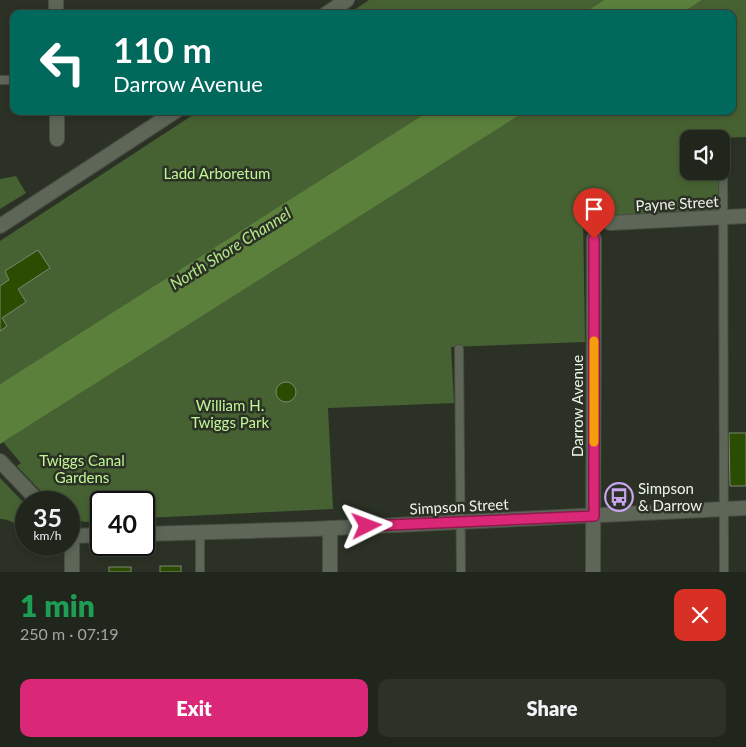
<!DOCTYPE html>
<html lang="en">
<head>
<meta charset="utf-8">
<style>
  body { margin:0; font-family:Lato,sans-serif; background:#2d3229; color:#f1f3f6; height:100vh; display:flex; flex-direction:column; font-size:19px; white-space:nowrap }
  * { box-sizing:border-box; margin:0 }
  p { font-size:16px; color:#a2a5a3 }
  .icon { flex:none; width:28px; height:28px; fill:none; stroke:currentColor; stroke-width:2; stroke-linecap:round; stroke-linejoin:round }
  .map { position:relative; height:572px; overflow:hidden }
  .side { display:flex; flex-direction:column; background:#20261c; flex:1 }
  .side>* { flex:none }
  .banner { position:absolute; left:10px; top:10px; width:726px; height:105px; border-radius:10px; box-shadow:0 2px 8px #0003,0 0 0 1px #3d433b; background:#00695c; color:#fff; overflow:hidden }
  .buttons { position:absolute; left:680px; top:130px; display:grid; gap:10px }
  .buttons a { display:grid; place-items:center; width:50px; height:50px; border-radius:10px; background:#20261c; box-shadow:0 2px 8px #0003,0 0 0 1px #3d433b; font-size:25px }
  .speed { position:absolute; left:15px; top:491px; display:flex; gap:10px; font-size:25px; font-weight:700; text-align:center }
  .speed>* { display:grid; place-content:center; width:65px; height:65px; border-radius:50%; background:#20261c; box-shadow:0 2px 8px #0003,0 0 0 1px #3d433b; line-height:1 }
  .speed small { font-size:12px; font-weight:400 }
  .speed .limit { border:2px solid #111; border-radius:8px; background:#fff; color:#111 }
  .pin { position:absolute; display:grid; place-items:center; width:42px; height:42px; color:#fff; margin:-51px -21px; border-radius:50% 50% 50% 0; rotate:-45deg; box-shadow:0 0 5px #0007 }
  .pin .icon { rotate:45deg }
  .me { position:absolute; width:55px; margin:-28px; rotate:87deg; stroke-linejoin:round; filter:drop-shadow(0 0 4px #0008) }
  .turn { display:flex; align-items:center; gap:18px; height:105px; padding:0 20px; font-size:22px }
  .turn .icon { width:65px; height:65px; stroke-width:2.5 }
  .turn b { display:block; font-size:35px; line-height:42px }
  .round { display:grid; place-items:center; flex:none; width:52px; height:52px; border-radius:10px; background:#2d3229 }
  .headline { display:flex; align-items:center; justify-content:space-between; height:85px; padding:0 20px }
  h1 { font-size:30px; font-weight:800; line-height:38px; color:#1e9e55 }
  .cta { display:flex; gap:10px; margin-top:auto; padding:10px 20px }
  .cta a { flex:1; height:58px; border-radius:10px; background:#db2777; color:#fff; font-size:20px; font-weight:800; line-height:58px; text-align:center }
  .cta a+a { background:#2d3229; color:#f1f3f6 }
  .map>svg:first-child { display:block }
  .green { fill:#476232 }
  .water { fill:#5b803c }
  .building { fill:#2b4d02; stroke:#7d8677 }
  .lines { fill:none; stroke-linecap:round; stroke-linejoin:round }
  .service-casing { stroke:#484e43; stroke-width:10 }
  .minor-casing { stroke:#484e43; stroke-width:16 }
  .tertiary-casing { stroke:#484e43; stroke-width:16 }
  .secondary-casing { stroke:#484e43; stroke-width:16 }
  .service { stroke:#5d6657; stroke-width:8 }
  .minor { stroke:#5d6657; stroke-width:14 }
  .tertiary { stroke:#5d6657; stroke-width:14 }
  .secondary { stroke:#5d6657; stroke-width:14 }
  .route-casing { stroke:#8e194d; stroke-width:12 }
  .route { stroke:#db2777; stroke-width:9 }
  .slow { stroke:#f59e0b; stroke-width:9 }
  .labels { text-anchor:middle; dominant-baseline:central; stroke-width:5; stroke-linejoin:round; paint-order:stroke }
  .park-label { font-size:15px; fill:#c1f697; stroke:#2b3225 }
  .street-label { font-size:15px; fill:#eff4eb; stroke:#2b3225 }
  .poi-label { font-size:15px; fill:#eff4eb; stroke:#2b3225; text-anchor:start }
  .water-label { font-size:16px; font-style:italic; fill:#b4e88a; stroke:#2b3225 }
</style>
</head>
<body>
<div class="map">
<svg width="746" height="572" viewBox="0 0 746 572">
  <rect width="100%" height="100%" fill="#2b3225"/>
  <g class="green">
    <path d="M369,0H604L582,14H348Z"/>
    <path d="M702,0H746V137L689,139V171H718L719,212L583,218L585,342L451,347L454,403L328,408L333,509L144,518V502H101V521L84,522L69,517V502H51L17,466L21,463L3,442L526,111H732V14H681Z"/>
    <path d="M199,111H429L0,384V241Z"/>
    <path d="M16,176L26,193L0,209V179Z"/>
    <path d="M0,478L26,505V534C19,526 12,519 0,519Z"/>
  </g>
  <g class="water">
    <path d="M604,0H702L681,14H582Z"/>
    <path d="M429,111H526L0,444V384Z"/>
  </g>
  <g class="building">
    <path d="M38,250L50,268L18,289L26,302L2,318L7,326L0,331V286L9,280L5,271Z"/>
    <circle cx="286" cy="392" r="10"/>
    <path d="M729,433H746V486H730Z"/>
    <rect x="160" y="566" width="21" height="6"/>
    <rect x="109" y="567" width="22" height="5"/>
  </g>
  <g class="lines">
    <defs>
      <g id="service">
        <path d="M0,80H14"/>
        <path d="M723,142L724,572"/>
        <path d="M459,349L461,572"/>
        <path d="M200,532V572"/>
      </g>
      <g id="minor">
        <path d="M56,0V14"/>
        <path d="M57,111V139"/>
        <path d="M610,223L746,216"/>
        <path d="M72,572V536"/>
        <path d="M593,572L594,239"/>
      </g>
      <g id="tertiary">
        <path d="M0,461L39,502"/>
        <path d="M330,528V572"/>
        <path d="M69,533L72,536L101,535"/>
        <path d="M144,534L313,529L746,508"/>
      </g>
      <g id="secondary">
        <path d="M326,14L347,0"/>
        <path d="M0,226L176,111"/>
      </g>
    </defs>
    <use href="#service" class="service-casing"/>
    <use href="#minor" class="minor-casing"/>
    <use href="#tertiary" class="tertiary-casing"/>
    <use href="#secondary" class="secondary-casing"/>
    <use href="#service" class="service"/>
    <use href="#minor" class="minor"/>
    <use href="#tertiary" class="tertiary"/>
    <use href="#secondary" class="secondary"/>
  </g>
  <g class="lines">
    <defs>
      <path id="route" d="M367,526L594,516V239"/>
    </defs>
    <use href="#route" class="route-casing"/>
    <use href="#route" class="route"/>
    <path class="slow" d="M594,442V341"/>
  </g>
  <defs>
    <symbol id="bus-ring" viewBox="-11 -11 22 22"><circle r="9.5" fill="#2b3225" stroke="#c9a5ee" stroke-width="1.5"/><path d="M-5-6H5V4H4V6H2V4H-2V6H-4V4H-5ZM-3.5-4V0h7V-4ZM-3.5 1.2v1.5H-2V1.2ZM2 1.2v1.5H3.5V1.2Z" fill="#c9a5ee"/></symbol>
  </defs>
  <g fill-rule="evenodd">
    <use href="#bus-ring" x="603" y="481" width="32" height="32"/>
  </g>
  <g class="labels">
    <g class="park-label">
      <text x="217" y="173">Ladd Arboretum</text>
      <text x="230" y="405">William H.<tspan x="230" dy="17">Twiggs Park</tspan></text>
      <text x="82" y="460">Twiggs Canal<tspan x="82" dy="17">Gardens</tspan></text>
    </g>
    <g class="street-label">
      <text transform="translate(677 203) rotate(-3)">Payne Street</text>
      <text transform="translate(577 406) rotate(-90)">Darrow Avenue</text>
      <text transform="translate(459 506) rotate(-3)">Simpson Street</text>
    </g>
    <g class="poi-label">
      <text x="638" y="488">Simpson<tspan x="638" dy="17">&amp; Darrow</tspan></text>
    </g>
    <g class="water-label">
      <text transform="translate(230 248) rotate(-32)">North Shore Channel</text>
    </g>
  </g>
</svg>
<div class="buttons">
<a><svg class="icon" aria-label="sound" viewBox="0 0 24 24"><path d="M4 9h4l5-4v14l-5-4H4zM17 9q2 3 0 6"/></svg></a>
</div>
<div class="speed"><div>35<small>km/h</small></div><div class="limit">40</div></div>
<div class="pin" style="left:594px;top:239px;background:#d93025"><svg class="icon" aria-label="arrive" viewBox="0 0 24 24"><path d="M6 21V4h12l-3 4 3 4H6"/></svg></div>
<svg class="me" style="left:367px;top:526px" viewBox="-20 -20 40 40"><path d="M0-17L14 15 0 8-14 15z" fill="#db2777" stroke="#fff" stroke-width="4"/></svg>
<div class="banner">
<div class="turn"><svg class="icon" aria-label="left" viewBox="0 0 24 24"><path d="M17 20v-9H6M10 6l-5 5 5 5"/></svg><div><b>110 m</b>Darrow Avenue</div></div>
</div>
</div>
<section class="side">
<div class="headline"><div><h1>1 min</h1><p>250 m · 07:19</p></div><a class="round" style="background:#d93025;color:#fff"><svg class="icon" aria-label="close" viewBox="0 0 24 24"><path d="M6 6l12 12M18 6L6 18"/></svg></a></div>
<div class="cta"><a>Exit</a><a>Share</a></div>
</section>
</body>
</html>
